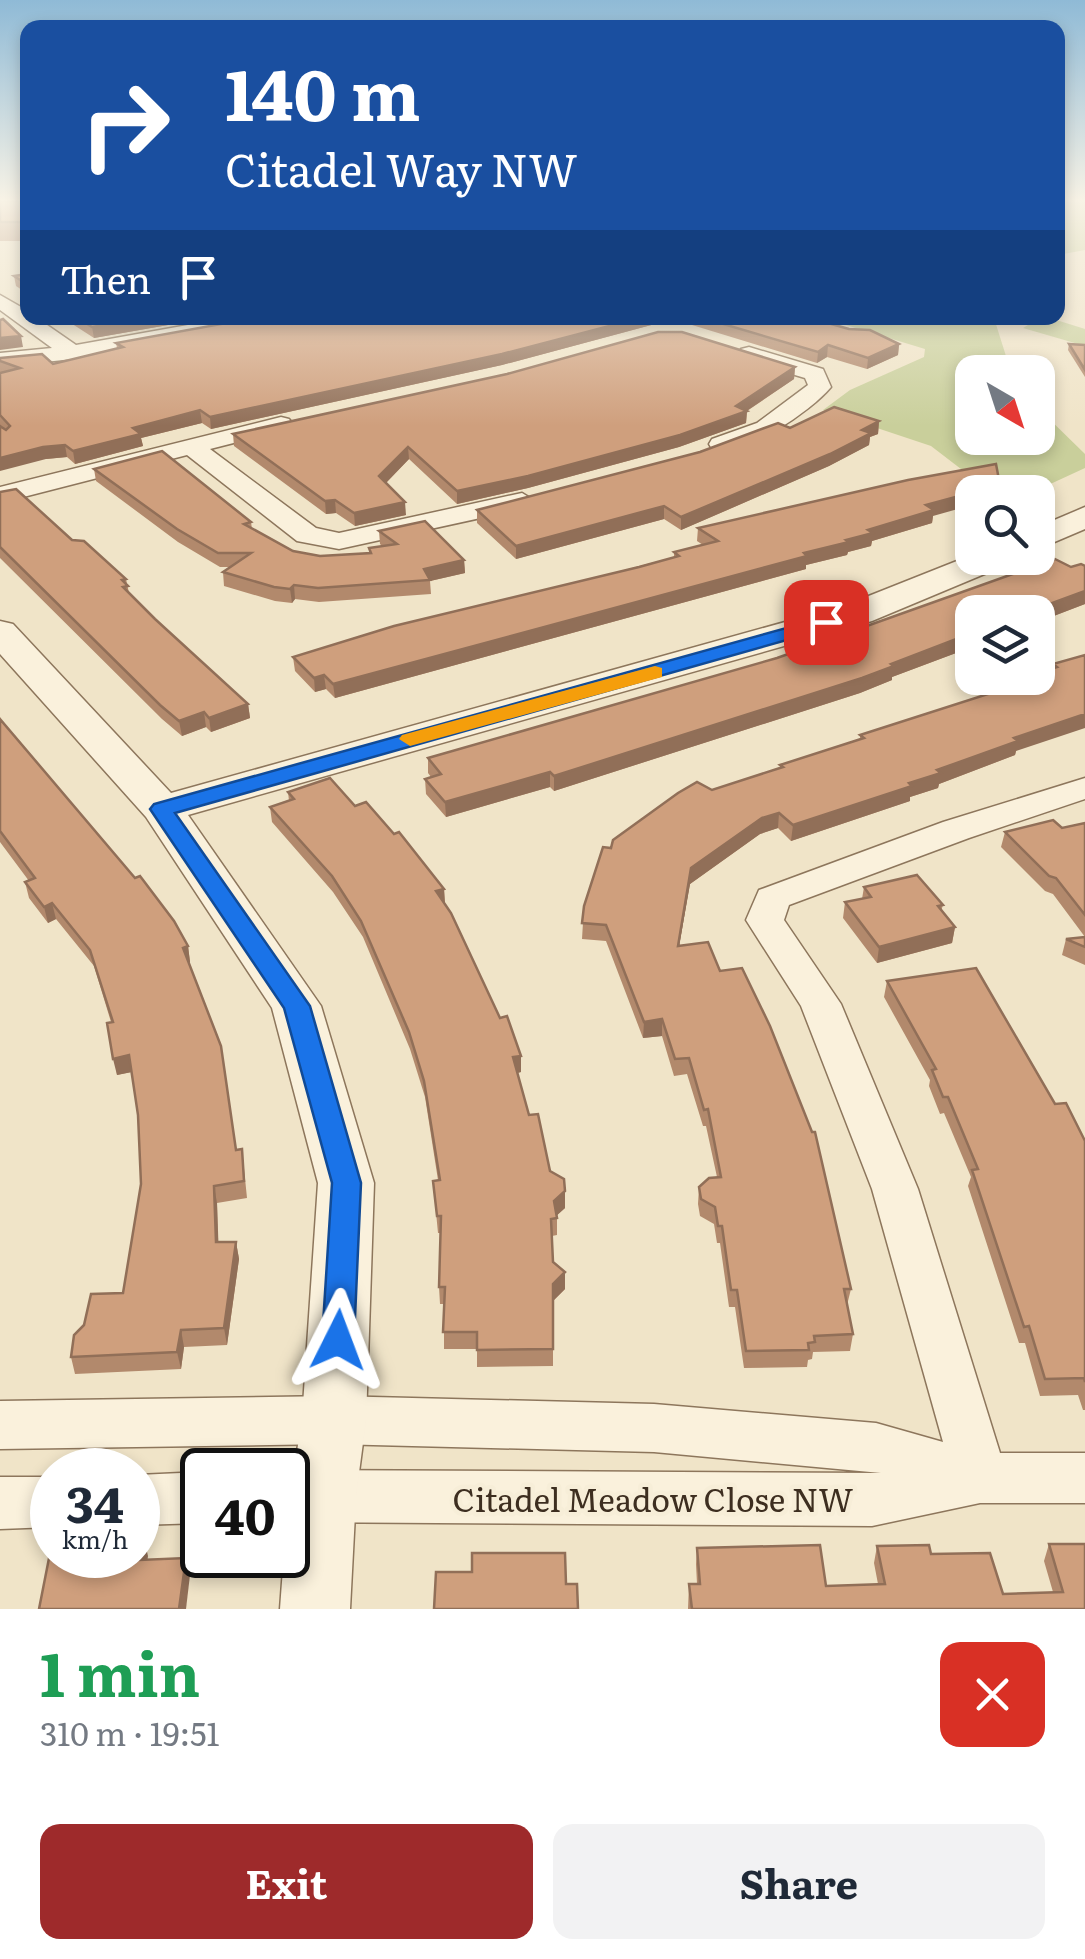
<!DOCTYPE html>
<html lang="en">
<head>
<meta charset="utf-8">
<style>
  body { margin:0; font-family:Literata,serif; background:#f2f2f3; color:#1f2937; height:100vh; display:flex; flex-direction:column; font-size:38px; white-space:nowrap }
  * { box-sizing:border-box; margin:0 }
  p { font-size:32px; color:#747a83 }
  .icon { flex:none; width:55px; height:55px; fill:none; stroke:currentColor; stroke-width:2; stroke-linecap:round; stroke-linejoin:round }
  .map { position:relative; height:1609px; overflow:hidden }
  .drawer { display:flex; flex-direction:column; background:#fff; flex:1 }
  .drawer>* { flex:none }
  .hud { position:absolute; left:20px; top:20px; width:1045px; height:305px; border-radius:20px; box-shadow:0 5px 15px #0003; background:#1a4fa0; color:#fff; overflow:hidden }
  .needle { width:65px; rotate:141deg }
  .fabs { position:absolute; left:955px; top:355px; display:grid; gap:20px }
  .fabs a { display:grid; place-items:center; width:100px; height:100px; border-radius:20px; background:#fff; box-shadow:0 5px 15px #0003; font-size:50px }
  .speed { position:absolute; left:30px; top:1448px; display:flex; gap:20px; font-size:50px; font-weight:700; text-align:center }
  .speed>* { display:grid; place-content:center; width:130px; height:130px; border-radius:50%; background:#fff; box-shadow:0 5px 15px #0003; line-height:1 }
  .speed small { font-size:25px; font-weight:400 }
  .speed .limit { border:5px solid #111; border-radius:15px; background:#fff; color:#111 }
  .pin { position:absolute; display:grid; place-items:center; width:85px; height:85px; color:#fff; margin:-42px; border-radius:20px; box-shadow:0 5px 15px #0006 }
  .me { position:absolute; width:110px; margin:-55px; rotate:3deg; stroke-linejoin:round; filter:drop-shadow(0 0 8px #0008) }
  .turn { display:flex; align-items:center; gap:35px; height:210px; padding:0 40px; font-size:45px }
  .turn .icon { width:130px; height:130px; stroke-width:2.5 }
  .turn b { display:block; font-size:70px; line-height:85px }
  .then { display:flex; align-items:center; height:95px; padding:0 40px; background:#0003; gap:20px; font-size:38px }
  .round { display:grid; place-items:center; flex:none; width:105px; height:105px; border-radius:20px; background:#f2f2f3 }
  .overview { display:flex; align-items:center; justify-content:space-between; height:170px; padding:0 40px }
  h1 { font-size:60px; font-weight:700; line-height:75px; color:#1e9e55 }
  .action { display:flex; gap:20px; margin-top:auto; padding:20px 40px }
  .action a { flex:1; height:115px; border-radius:20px; background:#9e2a2b; color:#fff; font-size:40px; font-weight:700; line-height:115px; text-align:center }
  .action a+a { background:#f2f2f3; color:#1f2937 }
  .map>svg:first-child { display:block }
  .green { fill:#c9cf9b }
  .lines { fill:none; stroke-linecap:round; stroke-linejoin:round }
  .minor-casing { stroke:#8d765c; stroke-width:3 }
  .tertiary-casing { stroke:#8d765c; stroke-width:3 }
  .minor { fill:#faf1dc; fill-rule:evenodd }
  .tertiary { fill:#faf1dc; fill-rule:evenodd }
  .wall { fill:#b2896c }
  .shaded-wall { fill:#916f58 }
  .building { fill:#cf9f7d; stroke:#916f58; stroke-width:2.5 }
  .route { fill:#1a73e8; stroke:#114b97; stroke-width:2.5 }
  .slow { fill:#f59e0b }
  .labels { text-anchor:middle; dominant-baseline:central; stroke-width:9; stroke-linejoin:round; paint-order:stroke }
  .near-street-label { font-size:32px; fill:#3d2e20; stroke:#f7eed8 }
</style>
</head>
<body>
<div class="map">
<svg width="1085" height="1609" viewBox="0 0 1085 1609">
  <rect width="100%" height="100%" fill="#f0e4c8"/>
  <g class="green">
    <path d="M1058,201H1085V250L1058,255Z"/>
    <path d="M823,318H994L1011,372H972V438H1038V408L1085,454V468L1033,492H991L931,446L823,410L850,390L924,357L925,349Z"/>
    <path d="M1013,318H1050L1085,329V346L1023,328L1028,325Z"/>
  </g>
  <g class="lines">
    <defs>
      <g id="minor">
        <path d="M0,295L28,311V318H37L76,345L227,318H269L259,324L72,359L0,367V353L52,348L0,310Z"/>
        <path d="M749,347L823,369L831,387C811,411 745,457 712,449L709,444L712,439L757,423L808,385L805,378L741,359L738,354L741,349Z"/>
        <path d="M281,417L289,419L293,424L289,429L210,449L316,528L339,533L522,493L535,501L522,509L339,549L297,541L187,455L0,503V487Z"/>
        <path d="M1085,778V799L969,838L789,905L784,920L841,1004L918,1189L1000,1453H1085V1503H980L872,1526L288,1522V1470L881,1473L654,1452L334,1444L0,1449V1401L334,1396L654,1404L876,1423L943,1442L872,1189L801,1006L746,920L759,890L943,822Z"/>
        <path d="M202,1472V1523L138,1525V1475Z"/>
        <path d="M0,1477H52V1527L0,1529Z"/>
      </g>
      <g id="tertiary">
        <path d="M1085,507V529L1038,549V527Z"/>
        <path d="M972,555L1011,558L1006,565L872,621L188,815L321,1006L374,1183L366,1420L356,1495L350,1609H280L284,1555H288L290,1495L302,1420L318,1183L272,1008L146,817L0,654V621L13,624L171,793L846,605Z"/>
      </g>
    </defs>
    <use href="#minor" class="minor-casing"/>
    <use href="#tertiary" class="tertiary-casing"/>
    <use href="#minor" class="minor"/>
    <use href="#tertiary" class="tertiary"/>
  </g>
  <g class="wall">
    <rect x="0" y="201" width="28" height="40"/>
    <path d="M28,274V294L16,286L14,276Z"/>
    <path d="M63,318H208L94,338Z"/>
    <path d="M254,318H810L899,344L898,355L867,369L827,357L817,363L692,325L655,324L502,365L211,429L202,423L141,438L143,446L75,464L67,457L46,459L0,425V373H2L0,372V358L53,364L117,348L116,343Z"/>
    <path d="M1069,344L1085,345V377L1068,350Z"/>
    <path d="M795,367L794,379L747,411L746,423L679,447L528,488L457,504L409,459L386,483L406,515L355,526L336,513L326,514L234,446L233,434Z"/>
    <path d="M879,421L878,434L870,437L869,445L829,466L681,530L664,519L516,559L477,523V510L790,428Z"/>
    <path d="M94,469L251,522L252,529L293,551L320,556L369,553V548L382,546L380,544L379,531L464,560L465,573L430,581L431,594L319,602L295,599L292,603L275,601L224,586L223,572L231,567H220L178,542L96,481Z"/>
    <path d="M0,492L72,540L126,579L129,593L155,619L248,704L250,718L211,732L206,727L182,736L162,719L0,558Z"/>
    <path d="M933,516L932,523L872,541L871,546L848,552L847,555L806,565V569L335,698L326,689L315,692L295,671L293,657L674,557V552L703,545L697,541L698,528Z"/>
    <path d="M1055,559L1071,567L1081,564L1085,566V604L1038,622V612H972V647L892,677V680L860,693L554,791L550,787L446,817L426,794L425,779L431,777L428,773V758L777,658Z"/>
    <path d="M1085,655L1016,751L1015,755L939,784L938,788L910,797V801L791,841L778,828L760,834L690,884L679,946L851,1289L847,1305L853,1334L850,1351L813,1352L812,1359L808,1360L807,1367L744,1368L735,1307H729L720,1243H717L714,1224L700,1216L698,1204L699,1187L717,1177L706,1126H703L687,1074L674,1076L662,1036L643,1038L606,941L582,939L584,906L611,848L712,790L780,768V765L860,740V735L1013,686L1052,669L1053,664Z"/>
    <path d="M0,719L188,946L190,962L189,963L236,1150L242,1149L247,1198L217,1203L218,1242H236L239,1259L227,1345L184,1347L181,1369L75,1374L71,1357L123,1293L141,1184L138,1115L131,1072L117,1075L111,1022L94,966L56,919L48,923L29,898L25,882L29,881L0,842Z"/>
    <path d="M288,792L355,806L444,889L445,904L500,1018L521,1056V1072L517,1073L529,1115L550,1171L565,1191V1208L557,1215V1235L552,1236L553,1262L565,1272V1289L553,1301V1366L477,1367V1349H444V1304H440L439,1287L441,1233H438L433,1181L438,1180L425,1097L410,1049L363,937L333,892L272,822L270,807L289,801Z"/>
    <path d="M1085,823V937L1053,894L1045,891L1001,847L1005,832L1062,828Z"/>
    <path d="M864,887L943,905L941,911L955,927L952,943L877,963L843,918L845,902L862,899Z"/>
    <path d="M1085,937V965L1062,955L1066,939Z"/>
    <path d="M887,981L1055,1104L1085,1141V1410H1083L1078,1395L1040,1396L1025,1343H1019L968,1186L971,1177L944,1113L940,1114L929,1086L930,1080L884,997Z"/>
    <path d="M1049,1544L1085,1609H688L689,1584H697L696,1564L697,1548L826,1586L878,1584L874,1563L877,1546L931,1554L1003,1594L1053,1592L1044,1561Z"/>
  </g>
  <g class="shaded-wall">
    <path d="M145,318H208L94,338L92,327Z"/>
    <path d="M640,318H655V324L502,365L211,429L210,417Z"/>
    <path d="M21,336L23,347L0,350V338Z"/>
    <path d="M899,344L898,355L867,369L868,358Z"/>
    <path d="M828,345L827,357L817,363L818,352Z"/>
    <path d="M795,367L794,379L745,412L747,411L746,423L679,447L528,488L457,504V491L736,406Z"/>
    <path d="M200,410L202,423L141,438L143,446L75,464L73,451L133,428Z"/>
    <path d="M879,421L878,434L870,437L869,445L829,466L681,530V517Z"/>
    <path d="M65,445L67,457L46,459L0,471V458L43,447Z"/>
    <path d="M408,447L409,459L380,489L379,476Z"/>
    <path d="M1000,485L999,492H974Z"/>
    <path d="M972,493V505L933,516L932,523L872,541L871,546L848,552L847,555L806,565V569L335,698L333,684L804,553L846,540L926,505Z"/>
    <path d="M335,500L336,513L326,514L325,501Z"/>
    <path d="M405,502L406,515L355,526L354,513Z"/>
    <path d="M664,506V519L516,559V546Z"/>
    <path d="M464,560L465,573L430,581L424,569Z"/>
    <path d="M294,585L295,599L292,603L290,589Z"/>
    <path d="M1085,591V604L1038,622V612H1028Z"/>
    <path d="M972,633V647L892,677V680L860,693L554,791V776L891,664Z"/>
    <path d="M324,675L326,689L315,692L314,678Z"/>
    <path d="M248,704L250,718L211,732L209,718Z"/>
    <path d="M204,712L206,727L182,736L179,721Z"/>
    <path d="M1085,714V728L1016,751L1015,755L939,784L938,788L910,797V801L791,841L793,825L909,783L1014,738Z"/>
    <path d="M550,772V787L446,817L445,802Z"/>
    <path d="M779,813L778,828L760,834L690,884L676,963L678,946L691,868L762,818Z"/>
    <path d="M444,889L445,905L436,891Z"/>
    <path d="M52,903L56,919L48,923L44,907Z"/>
    <path d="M955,927L952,943L877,963L879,947Z"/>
    <path d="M188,946L190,962L186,964L183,948Z"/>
    <path d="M662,1019V1036L643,1038L644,1022Z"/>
    <path d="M129,1055L132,1072L117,1075L113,1059Z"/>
    <path d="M521,1056V1072L513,1074V1057Z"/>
    <path d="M214,1186L217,1203L219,1259L216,1242Z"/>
    <path d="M565,1191V1208L554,1218V1201Z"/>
    <path d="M236,1242L239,1259L227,1345L224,1328Z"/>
    <path d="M565,1272V1289L553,1301V1284Z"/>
    <path d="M181,1330L184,1347L181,1369L177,1352Z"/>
    <path d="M144,1539L148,1556L145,1577L140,1560Z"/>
    <path d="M186,1558L190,1575L186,1609H179Z"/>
  </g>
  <g class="building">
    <rect x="0" y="201" width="28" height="21"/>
    <path d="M28,274V285L14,276Z"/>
    <path d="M78,318H145L92,327Z"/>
    <path d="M254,318H640L502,354L210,417L200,410L133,428L141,434L73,451L65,445L43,447L0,458V426L6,430L10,426L0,415V373L20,368L0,361V358L42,354L53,364L123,347L116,343Z"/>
    <path d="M703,318H810L849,329L870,330L899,344L868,358L828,345L818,352Z"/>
    <path d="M3,319L21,336L0,338V320Z"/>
    <path d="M658,332H682L795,367L736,406L747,411L680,435L528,476L457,491L408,447L379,476L405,502L354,513L335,500L325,501L233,434L507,374Z"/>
    <path d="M1069,344L1085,345V370Z"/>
    <path d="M834,407L879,421L862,430L871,433L830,454L681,517L664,506L516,546L477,510L700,452L778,423L790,428Z"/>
    <path d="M162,451L251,522L244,524L293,551L320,556L371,553L369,548L397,544L379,531L425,521L464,560L424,569L430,580L318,588L294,585L290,589L274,587L223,572L251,553H218L177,529L94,469Z"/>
    <path d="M996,464L1000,485L926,505L934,510L868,530L873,533L846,540L849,542L804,553L807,556L333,684L324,675L314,678L293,657L394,626L639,567L679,556L674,552L718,541L698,528L908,480Z"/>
    <path d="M16,489L72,540L84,541L126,579L122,580L128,586L123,587L155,619L248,704L209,718L204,712L179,721L160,705L0,547V492Z"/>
    <path d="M1055,559L1071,567L1081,564L1085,566V591L1028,612H972V633L891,664L894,666L862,678L554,776L550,772L445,802L425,779L441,774L428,758L777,658Z"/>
    <path d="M1085,655V714L1014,738L1018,741L937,770L941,773L909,783L912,786L793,825L779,813L762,818L691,868L678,946L708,942L720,971L742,968L770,1026L812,1132H815L851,1289H844L853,1334L814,1336L815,1342L808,1343L809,1350L746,1351L737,1290H731L722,1226H718L715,1207L701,1199L699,1187L709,1178L721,1177L708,1109L704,1110L689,1058L675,1059L662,1019L644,1022L606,925L582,923L584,906L603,847L611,848L613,840L678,793L697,782L712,790L783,767L780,765L864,738L860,735L1013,686L1016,680L1024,678H1038V673L1057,667L1053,664Z"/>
    <path d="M0,719L135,878L140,876L174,921L188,946L183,948L221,1046L236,1150L242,1149L244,1181L214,1186L216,1242H236L224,1328L181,1330L177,1352L71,1357L74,1335L84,1325L91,1294L123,1293L141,1184L138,1115L129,1055L113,1059L107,1023L113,1022L90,950L52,903L44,907L25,882L35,878L0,831Z"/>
    <path d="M330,778L355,806L366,802L394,834L399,832L444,889L436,891L451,913L500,1018L507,1016L521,1056L513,1057L529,1115L538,1114L550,1171L564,1179L565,1191L554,1201L557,1218L551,1219L553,1262L565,1272L553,1284V1349L477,1350V1332H443L445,1287H439L441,1216H437L433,1181L440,1180L424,1081L409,1032L361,921L332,876L270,807L294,799L288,792Z"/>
    <path d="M1053,820L1062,828L1085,823V915L1056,878L1049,876L1005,832Z"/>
    <path d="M917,875L943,905L938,906L955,927L879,947L845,902L871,897L864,887Z"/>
    <path d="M1085,937V947L1066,939Z"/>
    <path d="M976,968L1055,1104L1066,1103L1085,1141V1382L1084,1378L1045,1379L1029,1326L1024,1327L972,1170L978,1169L948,1097H943L932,1070L936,1069L887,981Z"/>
    <path d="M138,1536L144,1539L140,1560L186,1558L179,1609H39L52,1543V1555H138Z"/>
    <path d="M1049,1544H1085V1609H692L689,1584H700L697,1548L820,1545L826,1586L885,1584L877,1546L929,1545L931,1554L990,1553L1003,1594L1063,1592Z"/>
    <path d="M472,1553H565L566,1584H577L578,1609H434L436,1572H472Z"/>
  </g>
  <linearGradient id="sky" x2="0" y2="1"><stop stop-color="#8fbad6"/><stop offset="0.47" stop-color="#f8f3e6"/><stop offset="1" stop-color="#f8f3e6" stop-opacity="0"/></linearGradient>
  <rect width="1085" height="426" fill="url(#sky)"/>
  <path class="route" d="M826,617L836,622L833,627L175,813L310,1006L361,1183L354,1340L350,1350L338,1354L326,1350L322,1340L332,1183L284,1008L150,809L154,804Z"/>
  <path class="slow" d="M655,666L662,668V677L410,746L399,739L402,735Z"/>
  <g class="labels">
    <g class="near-street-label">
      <text x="653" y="1498">Citadel Meadow Close NW</text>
    </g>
  </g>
</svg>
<div class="fabs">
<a><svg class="needle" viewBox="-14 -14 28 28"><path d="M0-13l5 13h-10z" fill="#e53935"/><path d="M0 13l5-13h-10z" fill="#747a83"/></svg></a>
<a><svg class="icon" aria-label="search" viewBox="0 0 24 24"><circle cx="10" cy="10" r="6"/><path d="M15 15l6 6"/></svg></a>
<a><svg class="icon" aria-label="layers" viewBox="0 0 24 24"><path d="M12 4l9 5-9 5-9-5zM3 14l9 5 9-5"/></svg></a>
</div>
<div class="speed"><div>34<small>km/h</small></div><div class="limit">40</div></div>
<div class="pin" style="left:826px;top:622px;background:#d93025"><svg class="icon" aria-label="arrive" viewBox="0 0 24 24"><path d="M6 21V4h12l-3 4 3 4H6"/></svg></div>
<svg class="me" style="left:338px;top:1340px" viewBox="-20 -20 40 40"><path d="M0-17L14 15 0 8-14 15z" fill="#1a73e8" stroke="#fff" stroke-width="4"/></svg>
<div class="hud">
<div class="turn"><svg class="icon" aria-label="right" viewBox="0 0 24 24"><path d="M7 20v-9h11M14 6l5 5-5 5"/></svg><div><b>140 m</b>Citadel Way NW</div></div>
<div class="then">Then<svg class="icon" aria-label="arrive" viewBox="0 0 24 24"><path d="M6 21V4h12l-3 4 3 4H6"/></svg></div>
</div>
</div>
<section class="drawer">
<div class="overview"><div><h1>1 min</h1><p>310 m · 19:51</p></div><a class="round" style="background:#d93025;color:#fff"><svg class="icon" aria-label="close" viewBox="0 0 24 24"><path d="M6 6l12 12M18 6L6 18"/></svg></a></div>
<div class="action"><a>Exit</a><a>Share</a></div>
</section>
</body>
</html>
